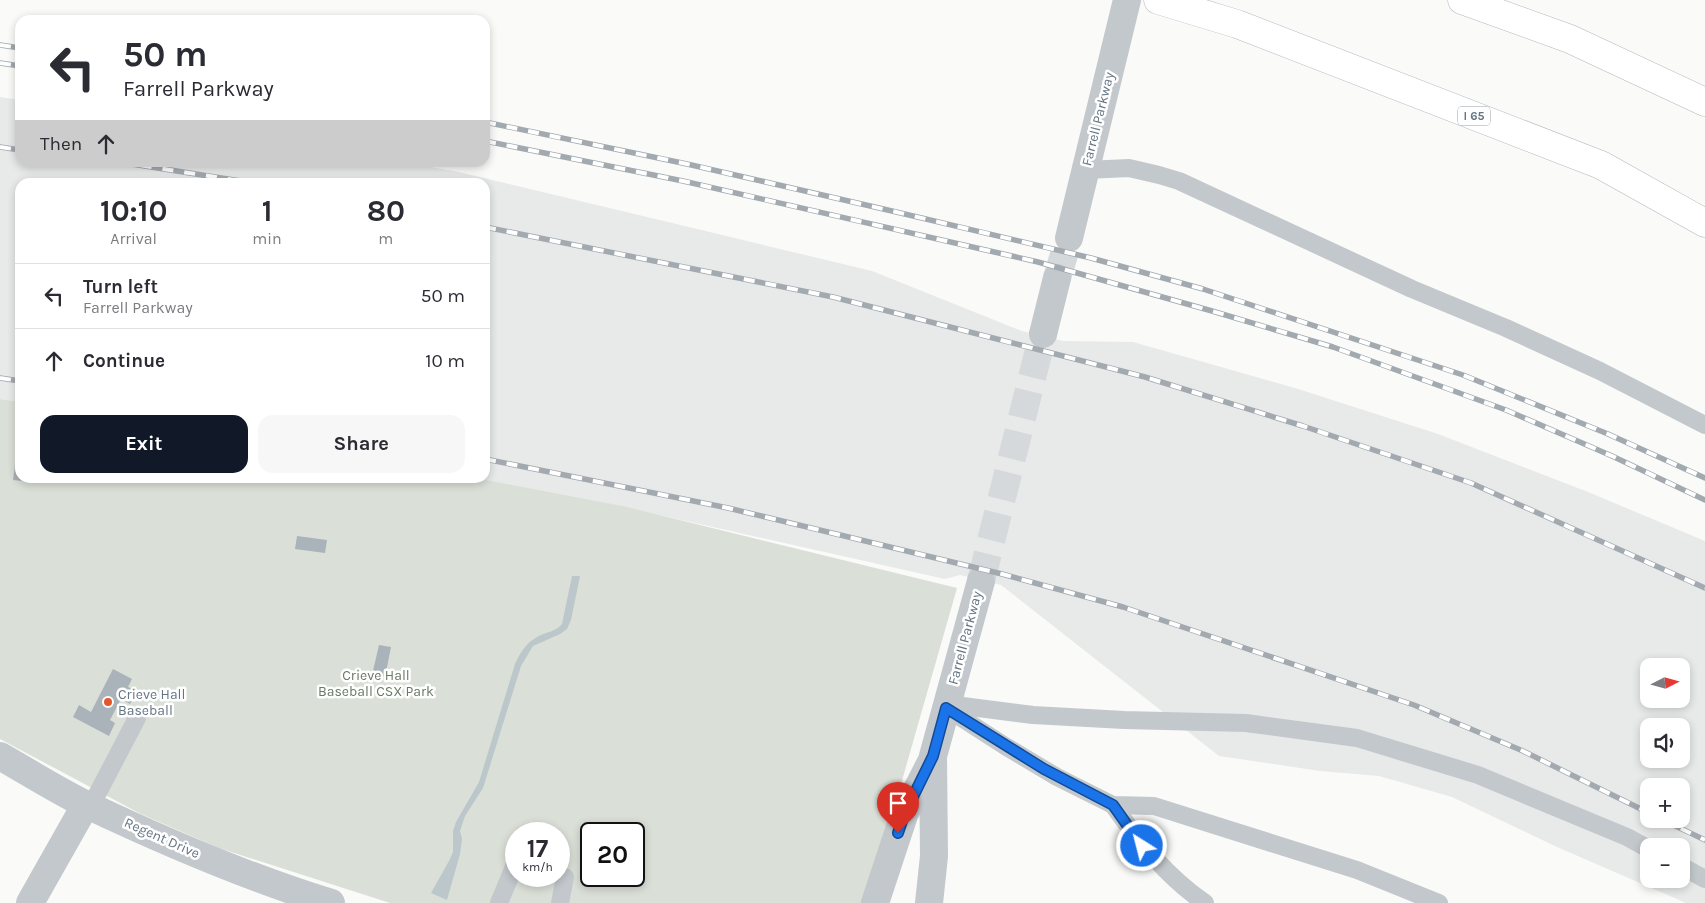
<!DOCTYPE html>
<html lang="en">
<head>
<meta charset="utf-8">
<style>
  body { margin:0; font-family:Karla,sans-serif; background:#f7f7f7; color:#2b2b33; height:100vh; display:flex; flex-direction:column; font-size:19px; white-space:nowrap }
  * { box-sizing:border-box; margin:0 }
  p { font-size:16px; color:#7c7c81 }
  .icon { flex:none; width:28px; height:28px; fill:none; stroke:currentColor; stroke-width:2; stroke-linecap:round; stroke-linejoin:round }
  .map { position:relative; flex:1; overflow:hidden }
  .panel { position:absolute; left:15px; top:178px; width:475px; height:305px; display:flex; flex-direction:column; background:#fff; border-radius:15px; box-shadow:0 2px 8px #0003 }
  .panel>* { flex:none }
  .hud { position:absolute; left:15px; top:15px; width:475px; height:152px; border-radius:15px; box-shadow:0 2px 8px #0003; background:#fff; color:#2b2b33; overflow:hidden }
  .needle { width:32px; rotate:84deg }
  .controls { position:absolute; left:1640px; top:658px; display:grid; gap:10px }
  .controls a { display:grid; place-items:center; width:50px; height:50px; border-radius:10px; background:#fff; box-shadow:0 2px 8px #0003; font-size:25px }
  .speed { position:absolute; left:505px; top:822px; display:flex; gap:10px; font-size:25px; font-weight:700; text-align:center }
  .speed>* { display:grid; place-content:center; width:65px; height:65px; border-radius:50%; background:#fff; box-shadow:0 2px 8px #0003; line-height:1 }
  .speed small { font-size:12px; font-weight:400 }
  .speed .limit { border:2px solid #111; border-radius:8px; background:#fff; color:#111 }
  .pin { position:absolute; display:grid; place-items:center; width:42px; height:42px; color:#fff; margin:-51px -21px; border-radius:50% 50% 50% 0; rotate:-45deg; box-shadow:0 0 5px #0007 }
  .pin .icon { rotate:45deg }
  .me { position:absolute; width:55px; margin:-28px; rotate:324deg; stroke-linejoin:round; filter:drop-shadow(0 0 4px #0008) }
  .turn { display:flex; align-items:center; gap:18px; height:105px; padding:0 25px; font-size:22px }
  .turn .icon { width:65px; height:65px; stroke-width:2.5 }
  .turn b { display:block; font-size:35px; line-height:42px }
  .then { display:flex; align-items:center; height:48px; padding:0 25px; background:#0003; gap:10px; font-size:19px }
  .eta { display:flex; justify-content:space-evenly; align-items:center; height:85px; text-align:center }
  .eta b { font-size:30px; font-weight:700; line-height:35px }
  .action { display:flex; gap:10px; margin-top:auto; padding:10px 25px }
  .action a { flex:1; height:58px; border-radius:15px; background:#111827; color:#fff; font-size:20px; font-weight:700; line-height:58px; text-align:center }
  .action a+a { background:#f7f7f7; color:#2b2b33 }
  ul { padding:0; list-style:none }
  li { display:flex; align-items:center; gap:15px; height:65px; padding:0 25px; border-top:1px solid #e1e1e2 }
  li div { flex:1 }
  li b { display:block; font-size:19px }
  li em { font-style:normal }
  .map>svg:first-child { display:block }
  .built { fill:#e8e9e9; fill-rule:evenodd }
  .green { fill:#dadfd7; fill-rule:evenodd }
  .water { fill:#bbc7cb }
  .building { fill:#aab3b9 }
  .lines { fill:none; stroke-linecap:round; stroke-linejoin:round }
  .street-tunnel { stroke:#d5d9db; stroke-width:28; stroke-dasharray:28 14; stroke-linecap:butt }
  .highway-casing { stroke:#b4b9bd; stroke-width:29 }
  .lane { stroke:#c3c8cc; stroke-width:18 }
  .street { stroke:#c3c8cc; stroke-width:28 }
  .highway { stroke:#fff; stroke-width:28 }
  .rail-casing { stroke:#a2aab0; stroke-width:5.5 }
  .rail { stroke:#fff; stroke-width:4; stroke-dasharray:11; stroke-linecap:butt }
  .route-casing { stroke:#114b97; stroke-width:12 }
  .route { stroke:#1a73e8; stroke-width:9 }
  .poi-dot { fill:#e4572e; stroke:#fff; stroke-width:2 }
  .labels { text-anchor:middle; dominant-baseline:central; stroke-width:5; stroke-linejoin:round; paint-order:stroke }
  .shield { fill:#fff; stroke:#939fa8; stroke-width:1 }
  .shield-label { font-size:12px; font-weight:bold; fill:#657683 }
  .street-label { font-size:14px; fill:#657683; stroke:#fff }
  .park-label { font-size:14px; fill:#687a64; stroke:#fff }
  .poi-label { font-size:14px; fill:#657683; stroke:#fff; text-anchor:start }
</style>
</head>
<body>
<div class="map">
<svg width="1705" height="903" viewBox="0 0 1705 903">
  <rect width="100%" height="100%" fill="#fafaf8"/>
  <path class="built" d="M0,97L20,100V162H402L459,172L872,271L1022,331L1063,341L1133,342L1295,388L1438,434L1588,492L1705,541V903H1686L1557,847L1452,797L1379,776L1320,771L1219,756L1001,585L960,575L945,579L624,507L470,478H485V182H20V402L0,399ZM1649,666H1681V699H1649ZM1649,726H1681V759H1649ZM1649,786H1681V819H1649ZM1649,846H1681V879H1649Z"/>
  <path class="green" d="M0,399L20,402V478H475L627,507L957,588L867,903H390L219,848L141,814L0,739ZM516,834H559V876H516ZM591,834H634V876H591Z"/>
  <path class="water" d="M572,576H580L571,620L567,629L560,634L533,646L521,666L483,788L465,816L460,831L462,839L460,854L447,900L431,893L449,861L453,852V831L456,822L479,782L515,664C520,653 526,643 537,637C546,632 555,632 562,624Z"/>
  <g class="building">
    <path d="M15,465H20V478H41L40,483L13,480Z"/>
    <path d="M297,536L327,540L325,553L295,549Z"/>
    <path d="M379,645L391,647L385,677L372,675Z"/>
    <path d="M113,669L132,679L128,687L137,691L130,704L121,699L110,720L115,723L109,736L73,717L79,705L91,712Z"/>
  </g>
  <g class="lines">
    <g class="street-tunnel">
      <path d="M1057,278L1069,238"/>
      <path d="M981,581L1043,334"/>
    </g>
    <defs>
      <g id="highway">
        <path d="M1158,0L1237,24L1601,165L1705,223"/>
        <path d="M1462,0L1570,39L1705,102"/>
      </g>
    </defs>
    <use href="#highway" class="highway-casing"/>
    <g class="lane">
      <path d="M1086,170L1129,168L1159,175L1179,181L1412,289L1506,328L1600,371L1705,425"/>
      <path d="M947,704L1033,715L1124,720L1246,723L1357,738L1478,775L1627,837L1649,849"/>
      <path d="M946,708L1005,746L1057,777L1113,805L1154,806L1357,870L1439,903"/>
      <path d="M1113,805C1140,843 1167,877 1205,903"/>
      <path d="M91,806L137,718"/>
      <path d="M1681,866L1705,879"/>
      <path d="M499,903L516,862"/>
      <path d="M560,903L565,877"/>
    </g>
    <g class="street">
      <path d="M1069,238L1127,0"/>
      <path d="M1043,334L1057,278"/>
      <path d="M0,756C28,772 55,789 83,803C163,841 246,877 331,903"/>
      <path d="M30,903L86,804"/>
      <path d="M875,903L904,815L931,762"/>
      <path d="M929,903L934,856L933,756L981,581"/>
    </g>
    <use href="#highway" class="highway"/>
    <defs>
      <g id="rail">
        <path d="M0,45L20,48"/>
        <path d="M0,63L20,66"/>
        <path d="M485,122L687,164L892,211L1091,258L1203,289L1463,375L1608,434L1705,478"/>
        <path d="M485,141L683,181L1038,262L1212,311L1333,347L1506,410L1612,456L1705,500"/>
        <path d="M0,147L20,150"/>
        <path d="M119,162L247,182"/>
        <path d="M485,227L833,297L1145,377L1303,426L1471,483L1705,588"/>
        <path d="M0,378L20,381"/>
        <path d="M485,459L728,508L1002,574L1123,607L1414,705L1523,751L1649,813"/>
        <path d="M1661,819L1705,840"/>
      </g>
    </defs>
    <use href="#rail" class="rail-casing"/>
    <use href="#rail" class="rail"/>
  </g>
  <g class="lines">
    <defs>
      <path id="route" d="M898,833L904,815L933,756L946,708L1044,769L1113,805L1142,846"/>
    </defs>
    <use href="#route" class="route-casing"/>
    <use href="#route" class="route"/>
  </g>
  <circle class="poi-dot" cx="108" cy="702" r="5"/>
  <g class="labels">
    <rect class="shield" x="1458" y="106.5" width="32" height="19" rx="4"/>
    <g class="shield-label">
      <text x="1474" y="116">I 65</text>
    </g>
    <g class="street-label">
      <text transform="translate(1098 119) rotate(-76)">Farrell Parkway</text>
      <text transform="translate(965 638) rotate(-75)">Farrell Parkway</text>
      <text transform="translate(162 838) rotate(24)">Regent Drive</text>
    </g>
    <g class="park-label">
      <text x="376" y="675">Crieve Hall<tspan x="376" dy="16">Baseball CSX Park</tspan></text>
    </g>
    <g class="poi-label">
      <text x="118" y="694">Crieve Hall<tspan x="118" dy="16">Baseball</tspan></text>
    </g>
  </g>
</svg>
<div class="controls">
<a><svg class="needle" viewBox="-14 -14 28 28"><path d="M0-13l5 13h-10z" fill="#e53935"/><path d="M0 13l5-13h-10z" fill="#7c7c81"/></svg></a>
<a><svg class="icon" aria-label="sound" viewBox="0 0 24 24"><path d="M4 9h4l5-4v14l-5-4H4zM17 9q2 3 0 6"/></svg></a>
<a>+</a>
<a>−</a>
</div>
<div class="speed"><div>17<small>km/h</small></div><div class="limit">20</div></div>
<div class="pin" style="left:898px;top:833px;background:#d93025"><svg class="icon" aria-label="arrive" viewBox="0 0 24 24"><path d="M6 21V4h12l-3 4 3 4H6"/></svg></div>
<svg class="me" style="left:1142px;top:846px" viewBox="-20 -20 40 40"><circle r="17" fill="#1a73e8" stroke="#fff" stroke-width="3"/><path d="M0-11L8 9 0 5-8 9z" fill="#fff"/></svg>
<div class="hud">
<div class="turn"><svg class="icon" aria-label="left" viewBox="0 0 24 24"><path d="M17 20v-9H6M10 6l-5 5 5 5"/></svg><div><b>50 m</b>Farrell Parkway</div></div>
<div class="then">Then<svg class="icon" aria-label="ahead" viewBox="0 0 24 24"><path d="M12 20V5M6 11l6-6 6 6"/></svg></div>
</div>
<section class="panel">
<div class="eta">
<div><b>10:10</b><p>Arrival</p></div>
<div><b>1</b><p>min</p></div>
<div><b>80</b><p>m</p></div>
</div>
<ul>
<li><svg class="icon" aria-label="left" viewBox="0 0 24 24"><path d="M17 20v-9H6M10 6l-5 5 5 5"/></svg><div><b>Turn left</b><p>Farrell Parkway</p></div><em>50 m</em></li>
<li><svg class="icon" aria-label="ahead" viewBox="0 0 24 24"><path d="M12 20V5M6 11l6-6 6 6"/></svg><div><b>Continue</b></div><em>10 m</em></li>
</ul>
<div class="action"><a>Exit</a><a>Share</a></div>
</section>
</div>
</body>
</html>
